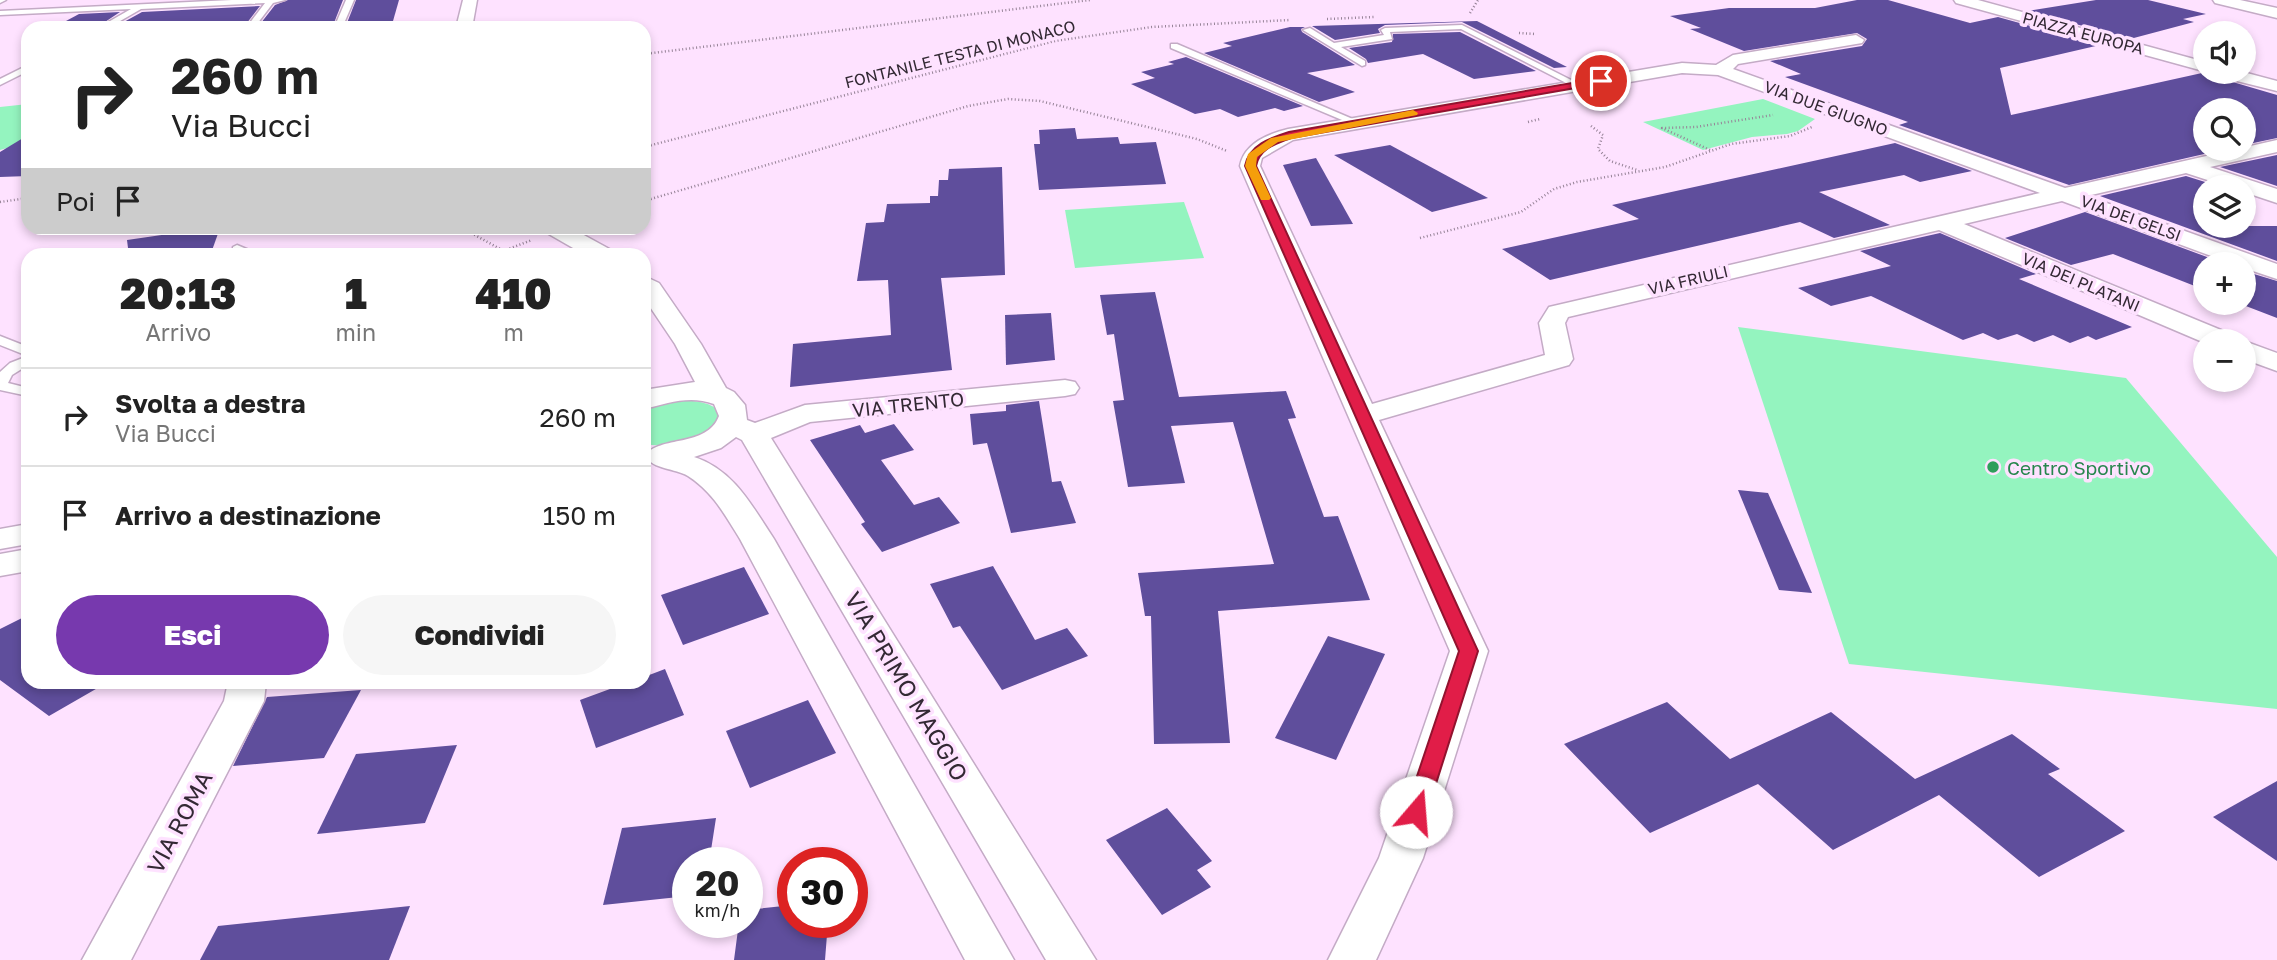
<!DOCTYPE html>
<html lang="it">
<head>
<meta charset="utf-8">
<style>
  body { margin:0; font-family:"Golos Text",sans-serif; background:#f6f6f6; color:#222; height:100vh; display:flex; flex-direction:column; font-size:26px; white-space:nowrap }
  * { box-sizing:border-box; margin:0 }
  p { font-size:23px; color:#767676 }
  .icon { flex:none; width:38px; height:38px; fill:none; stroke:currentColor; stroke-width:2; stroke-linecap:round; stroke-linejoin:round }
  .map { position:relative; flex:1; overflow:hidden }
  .side { position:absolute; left:21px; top:248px; width:630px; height:441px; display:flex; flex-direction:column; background:#fff; border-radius:21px; box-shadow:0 4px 10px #0003 }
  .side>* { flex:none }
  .top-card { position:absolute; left:21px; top:21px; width:630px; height:214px; border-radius:21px; box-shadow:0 4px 10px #0003; background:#fff; color:#222; overflow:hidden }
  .fabs { position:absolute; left:2193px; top:21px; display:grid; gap:14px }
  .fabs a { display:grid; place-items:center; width:63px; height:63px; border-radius:50%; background:#fff; box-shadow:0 4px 10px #0003; font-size:35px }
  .speed { position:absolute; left:672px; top:847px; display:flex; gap:14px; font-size:35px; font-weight:700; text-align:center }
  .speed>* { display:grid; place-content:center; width:91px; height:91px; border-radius:50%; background:#fff; box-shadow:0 4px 10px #0003; line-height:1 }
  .speed small { font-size:18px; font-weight:400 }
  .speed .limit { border:10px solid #d22; background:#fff; color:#111 }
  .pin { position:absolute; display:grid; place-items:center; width:60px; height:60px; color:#fff; margin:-30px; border:4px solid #fff; border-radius:50%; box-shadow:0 2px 7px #0007 }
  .me { position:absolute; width:77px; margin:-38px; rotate:18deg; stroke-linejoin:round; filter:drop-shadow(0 0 5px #0008) }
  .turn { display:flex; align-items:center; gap:24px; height:147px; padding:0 35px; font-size:32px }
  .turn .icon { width:91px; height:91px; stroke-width:2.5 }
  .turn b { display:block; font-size:49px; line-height:60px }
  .then { display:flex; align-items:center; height:66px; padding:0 35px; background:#0003; gap:14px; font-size:26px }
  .eta { display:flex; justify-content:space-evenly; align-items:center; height:119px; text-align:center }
  .eta b { font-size:42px; font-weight:800; line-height:49px }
  .primary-button { display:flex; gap:14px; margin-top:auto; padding:14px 35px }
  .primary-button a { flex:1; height:80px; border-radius:42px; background:#7739ae; color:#fff; font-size:28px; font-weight:800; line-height:80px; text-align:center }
  .primary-button a+a { background:#f6f6f6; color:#222 }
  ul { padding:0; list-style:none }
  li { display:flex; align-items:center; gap:21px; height:98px; padding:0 35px; border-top:2px solid #e0e0e0 }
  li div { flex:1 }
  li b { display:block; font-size:26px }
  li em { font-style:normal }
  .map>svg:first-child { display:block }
  .green { fill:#94f4bf }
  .building { fill:#5f4e9c }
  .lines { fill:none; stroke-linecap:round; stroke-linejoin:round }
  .lane-casing { stroke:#c4abc6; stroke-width:3 }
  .street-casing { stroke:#c4abc6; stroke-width:3 }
  .path { stroke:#968397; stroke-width:2.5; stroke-dasharray:1 2.5; stroke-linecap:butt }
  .lane { fill:#fff; fill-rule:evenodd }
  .street { fill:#fff; fill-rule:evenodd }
  .route { fill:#e11d48; stroke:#92132f; stroke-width:2 }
  .slow { fill:#f59e0b }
  .leisure-dot { fill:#2e9e5b; stroke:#fee2ff; stroke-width:2.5 }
  .labels { text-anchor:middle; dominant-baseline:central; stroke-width:7; stroke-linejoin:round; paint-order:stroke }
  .far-street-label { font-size:16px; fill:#332934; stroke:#fee2ff }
  .street-label { font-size:19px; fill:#332934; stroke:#fee2ff }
  .leisure-label { font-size:19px; fill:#27864d; stroke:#fee2ff; text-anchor:start }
  .near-street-label { font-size:23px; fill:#332934; stroke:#fee2ff }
</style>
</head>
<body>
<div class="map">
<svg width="2277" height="960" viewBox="0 0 2277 960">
  <rect width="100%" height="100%" fill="#fee2ff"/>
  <g class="green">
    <path d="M1763,99L1815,119L1798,131L1787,134L1752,137L1703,150L1643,122Z"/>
    <path d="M28,104V142L0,150V107Z"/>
    <path d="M1184,202L1204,258L1075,268L1065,210Z"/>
    <path d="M1738,327L2126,378L2277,557V709L1849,664Z"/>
    <path d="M674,400C770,400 687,458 644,443V411Z"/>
  </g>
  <g class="building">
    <path d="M288,0H343L332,28H257L275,5Z"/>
    <path d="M356,0H399L391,28H345Z"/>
    <path d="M1857,0H1888L1970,23L1998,17L2100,45L2000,68L2011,115L2202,73L2277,95V138L2244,145V110H2205V149H2226L2069,185L1899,125L1908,122L1785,77L1801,74L1770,61L1862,46L1867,39L1857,33L1744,51L1690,29L1701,28L1670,16L1729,8H1815Z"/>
    <path d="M2096,0H2148L2206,14L2183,19L2194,22L2130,39L2028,11Z"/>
    <path d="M260,6L243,28H113L142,12Z"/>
    <path d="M120,12L96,28H53L79,14Z"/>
    <path d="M1477,21L1567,67L1554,68L1462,22L1385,25L1378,29L1380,33L1335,40L1312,26Z"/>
    <path d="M1290,27H1305L1301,29L1302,32L1355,65L1307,73L1355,92L1319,102L1204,53L1232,46L1223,43Z"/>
    <path d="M1460,32L1536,71L1474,79L1423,54L1368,63L1366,59L1349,48L1392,42L1393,34Z"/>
    <path d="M1186,57L1303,106L1284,111L1275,108L1238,117L1220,109L1195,114L1131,84L1155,78L1141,72L1174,64L1168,62Z"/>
    <path d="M1075,128L1077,139L1118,137L1120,144L1156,142L1166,184L1039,190L1034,144H1040L1039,130Z"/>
    <path d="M28,135V176L0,177V152Z"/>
    <path d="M1895,143L1972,171L1920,182L1904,175L1819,192L1890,225L1834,238L1800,222L1550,280L1502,249L1639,219L1612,205Z"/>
    <path d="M1390,145L1488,198L1432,212L1334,155Z"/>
    <path d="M2277,155V186L2220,167Z"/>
    <path d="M1316,158L1353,224L1311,226L1283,165Z"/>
    <path d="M1002,167L1005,275L941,278L952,370L790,387L793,344L891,335L888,280L857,281L866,223L884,222L887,204L930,203V196H938L939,180H948L949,169Z"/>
    <path d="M2186,176L2221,187H2205V226H2277V261L2100,196Z"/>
    <path d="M2085,212L2226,264H2205V290L2113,254L2071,265L2005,238Z"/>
    <path d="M210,228H220L210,256H129L127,240Z"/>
    <path d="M1940,233L2036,274L2019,279L2132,327L2096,340L2088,336L2070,343L2053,335L2034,342L2017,334L1998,340L1983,333L1963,340L1871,296L1831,306L1798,288L1891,266L1860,251Z"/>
    <path d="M2244,271L2277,281V318L2238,303H2244Z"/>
    <path d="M1155,292L1179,397L1286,391L1296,418L1288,419L1324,517L1338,516L1370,600L1218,611L1230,743L1154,744L1151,616H1145L1138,573L1274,564L1233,422L1171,426L1185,483L1128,487L1113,401L1124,400L1114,334L1107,335L1100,295Z"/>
    <path d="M1051,313L1055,360L1006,365L1005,315Z"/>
    <path d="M1039,401L1052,482L1061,481L1076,523L1011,533L987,443L973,445L970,414L1006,411V405Z"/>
    <path d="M894,424L914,450L881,460L914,505L939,497L960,523L882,552L861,524L865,522L810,440L860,425L865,433Z"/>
    <path d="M1738,490L1768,493L1812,593L1779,590Z"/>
    <path d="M993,566L1035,640L1067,628L1088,656L1002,690L960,626L953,628L930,584Z"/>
    <path d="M744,567L769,614L683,645L661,595Z"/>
    <path d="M28,615V682H108L49,716L0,680V629Z"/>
    <path d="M1328,636L1385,654L1336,760L1275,738Z"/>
    <path d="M665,669L684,715L596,748L580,700L629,682H644V677Z"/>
    <path d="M361,690L324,758L233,766L267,697Z"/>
    <path d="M808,700L836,753L750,788L726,731Z"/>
    <path d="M1667,702L1730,759L1831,712L1915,779L2012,734L2060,769L2048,774L2125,831L2039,877L1939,795L1833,850L1758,784L1650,833L1564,744Z"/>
    <path d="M457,745L425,823L317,834L356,754Z"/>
    <path d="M2277,781V861L2213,817Z"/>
    <path d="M1167,808L1212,861L1197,870L1211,887L1162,915L1106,840Z"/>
    <path d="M716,818L709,863H688V896L603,905L622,828Z"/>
    <path d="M793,905V922H828L825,960H734L739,922H747V910Z"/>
    <path d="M410,906L389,960H200L218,926Z"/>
  </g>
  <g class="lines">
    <defs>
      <g id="lane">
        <path d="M0,0H6L0,3Z"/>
        <path d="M232,0H285L273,3L254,28H246L265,3L141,9L108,28H98L131,9L0,15V11Z"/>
        <path d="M346,0H354L342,28H334Z"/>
        <path d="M1462,25L1581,85L1574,87L1461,29L1390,32L1392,39L1341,47L1365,61V65L1362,66L1303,30L1310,28L1334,43L1384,35L1381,30L1385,28Z"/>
        <path d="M1171,44H1177L1362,123L1354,125L1171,48Z"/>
        <path d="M28,65V71L0,85V79Z"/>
        <path d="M237,245L256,253L258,256H241L233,251V247Z"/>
        <path d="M0,336L28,347V365L12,375L8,383L28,388V396L0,390V372L10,363L28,356L0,345Z"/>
      </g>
      <g id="street">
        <path d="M463,0H477L472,28H456Z"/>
        <path d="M1954,0H1978L2205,62L2207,72L1956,3Z"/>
        <path d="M2213,0H2240L2277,8V18L2215,3Z"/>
        <path d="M1856,35L1864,40L1862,43L1738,64L1733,69L2065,188L2277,140V152L2210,167L2277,189V203L2244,192V187H2229L2186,173L2087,196L2277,264V279L2244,268V264H2233L2062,201L1964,224L2233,335L2237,341L2205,343L1939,230L1568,317L1565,323L1573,359L1569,365L1379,420L1488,651L1423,858L1376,960H1328L1379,858L1450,651L1240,166C1244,144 1267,134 1288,129L1682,63L1716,65L1733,55ZM1682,73L1718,75L2040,193L1549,307L1539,323L1545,355L1372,404L1260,166L1262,158L1293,140Z"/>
        <path d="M2214,72H2243L2277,81V91L2217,76Z"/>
        <path d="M544,228H571L613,251L617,256H587L547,233Z"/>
        <path d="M644,276L659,283L701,344L726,388L734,392L745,405L747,420L755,423L805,405L1065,380L1075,382L1079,388L1075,394L1065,396L810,422L771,438L1096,960H1046L742,440L736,437L721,448L694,457C734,470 752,506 774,539L1014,960H965L740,539C725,515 713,492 688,476C675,468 654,470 645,456C659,435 707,448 719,416L714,404C690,395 668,403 644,409V390L695,382L675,344L644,298Z"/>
        <path d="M2243,341H2244L2277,353V371L2244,359Z"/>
        <path d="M28,524V544L0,549V529Z"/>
        <path d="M28,549V571L0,576V554Z"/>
        <path d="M228,682H266L264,701L131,960H82L224,701Z"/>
      </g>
    </defs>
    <use href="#lane" class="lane-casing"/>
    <use href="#street" class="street-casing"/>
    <g class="path">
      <path d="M1470,13L1478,0"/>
      <path d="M1327,19L1374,17"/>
      <path d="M1519,33L1536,34"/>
      <path d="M644,54L1090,0"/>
      <path d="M1528,122L1540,119"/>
      <path d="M1591,126L1603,135L1598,149L1610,161L1637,170"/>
      <path d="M644,147L1055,41L1152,27L1290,20"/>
      <path d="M1710,150L1662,128L1696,127L1773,115"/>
      <path d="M644,201L968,106L1008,99L1040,101L1197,139L1227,151"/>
      <path d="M0,202L28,198"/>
      <path d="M462,228L513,256"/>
      <path d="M1420,238L1521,212L1554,189L1577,182L1665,167L1731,144L1790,136L1812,127"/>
      <path d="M490,256L532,240"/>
    </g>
    <use href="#lane" class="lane"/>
    <use href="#street" class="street"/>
  </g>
  <path class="route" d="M1601,78L1606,81L1604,83L1291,138C1276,144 1259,148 1256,166L1478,651L1427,812L1423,818L1416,821L1408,818L1405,812L1459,651L1245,166C1249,145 1270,138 1289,132Z"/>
  <path class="slow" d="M1413,110L1418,113L1417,115L1278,142L1257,157L1256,166L1271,198L1269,200H1261L1245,166L1248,154L1271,138Z"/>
  <circle class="leisure-dot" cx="1993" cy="467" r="7"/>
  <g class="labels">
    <g class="far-street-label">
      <text transform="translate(2083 33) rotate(15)">PIAZZA EUROPA</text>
      <text transform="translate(960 54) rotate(-14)">FONTANILE TESTA DI MONACO</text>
      <text transform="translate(1826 108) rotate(20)">VIA DUE GIUGNO</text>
      <text transform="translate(2131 218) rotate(20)">VIA DEI GELSI</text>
      <text transform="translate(1688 280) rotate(-13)">VIA FRIULI</text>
      <text transform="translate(2081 282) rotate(23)">VIA DEI PLATANI</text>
    </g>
    <g class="street-label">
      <text transform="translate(908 404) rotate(-6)">VIA TRENTO</text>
    </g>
    <g class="leisure-label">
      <text x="2007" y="467">Centro Sportivo</text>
    </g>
    <g class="near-street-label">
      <text transform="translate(907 686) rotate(59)">VIA PRIMO MAGGIO</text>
      <text transform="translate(179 822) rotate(-62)">VIA ROMA</text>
    </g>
  </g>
</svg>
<div class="fabs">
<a><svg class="icon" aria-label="sound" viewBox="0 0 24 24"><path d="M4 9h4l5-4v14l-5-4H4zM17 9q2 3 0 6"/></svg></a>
<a><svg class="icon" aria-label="search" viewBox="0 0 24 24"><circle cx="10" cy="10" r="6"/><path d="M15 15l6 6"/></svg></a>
<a><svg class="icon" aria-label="layers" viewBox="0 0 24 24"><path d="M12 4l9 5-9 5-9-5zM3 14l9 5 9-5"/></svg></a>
<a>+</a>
<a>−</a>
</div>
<div class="speed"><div>20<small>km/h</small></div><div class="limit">30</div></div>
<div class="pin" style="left:1601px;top:81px;background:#d93025"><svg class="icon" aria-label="arrive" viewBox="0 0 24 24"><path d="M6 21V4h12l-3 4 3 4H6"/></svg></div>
<svg class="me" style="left:1416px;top:812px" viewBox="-20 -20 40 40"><circle r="19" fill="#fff"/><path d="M0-13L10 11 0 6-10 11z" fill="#e11d48"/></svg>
<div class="top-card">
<div class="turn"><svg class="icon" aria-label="right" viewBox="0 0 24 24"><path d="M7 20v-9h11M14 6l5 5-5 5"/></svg><div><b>260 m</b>Via Bucci</div></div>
<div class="then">Poi<svg class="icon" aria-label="arrive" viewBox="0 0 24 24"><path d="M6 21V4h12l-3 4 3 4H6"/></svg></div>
</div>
<section class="side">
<div class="eta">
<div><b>20:13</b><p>Arrivo</p></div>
<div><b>1</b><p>min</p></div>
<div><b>410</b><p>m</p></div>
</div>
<ul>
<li><svg class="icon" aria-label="right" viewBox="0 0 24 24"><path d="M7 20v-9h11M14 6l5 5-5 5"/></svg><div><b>Svolta a destra</b><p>Via Bucci</p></div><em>260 m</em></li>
<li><svg class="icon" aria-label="arrive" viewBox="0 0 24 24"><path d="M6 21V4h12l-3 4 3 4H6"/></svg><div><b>Arrivo a destinazione</b></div><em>150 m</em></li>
</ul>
<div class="primary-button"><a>Esci</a><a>Condividi</a></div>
</section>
</div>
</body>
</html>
